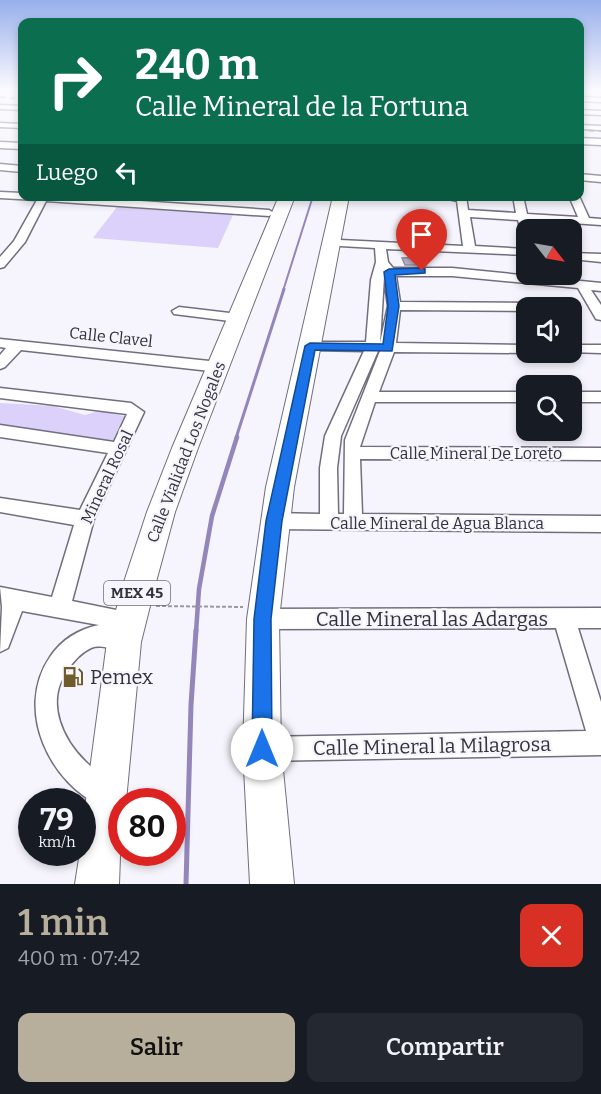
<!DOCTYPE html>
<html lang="es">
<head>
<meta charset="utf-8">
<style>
  body { margin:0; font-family:Bitter,serif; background:#242831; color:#f1f3f6; height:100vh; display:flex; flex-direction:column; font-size:22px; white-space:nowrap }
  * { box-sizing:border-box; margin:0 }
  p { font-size:20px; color:#9ea1a6 }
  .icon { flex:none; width:33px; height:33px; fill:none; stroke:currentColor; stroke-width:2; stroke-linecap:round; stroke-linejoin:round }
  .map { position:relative; height:884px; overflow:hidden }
  .sheet { display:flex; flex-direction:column; background:#171b24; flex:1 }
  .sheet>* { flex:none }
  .top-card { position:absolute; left:18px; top:18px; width:566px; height:183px; border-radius:12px; box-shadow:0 3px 9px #0003; background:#0b6e4f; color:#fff; overflow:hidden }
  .needle { width:39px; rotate:121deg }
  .tools { position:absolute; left:516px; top:219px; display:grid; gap:12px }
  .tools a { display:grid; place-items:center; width:66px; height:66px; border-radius:12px; background:#171b24; box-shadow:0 3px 9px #0003; font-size:30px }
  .speed { position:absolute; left:18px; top:788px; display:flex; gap:12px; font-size:30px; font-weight:700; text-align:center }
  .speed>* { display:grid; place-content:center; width:78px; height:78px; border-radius:50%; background:#171b24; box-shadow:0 3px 9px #0003; line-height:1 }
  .speed small { font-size:15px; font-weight:400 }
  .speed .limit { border:9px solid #d22; background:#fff; color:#111 }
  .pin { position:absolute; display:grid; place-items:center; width:51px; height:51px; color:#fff; margin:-62px -26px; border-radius:50% 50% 50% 0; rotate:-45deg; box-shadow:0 0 6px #0007 }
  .pin .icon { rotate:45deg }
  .me { position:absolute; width:66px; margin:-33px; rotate:0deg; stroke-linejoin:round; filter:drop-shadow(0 0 4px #0008) }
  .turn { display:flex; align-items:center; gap:21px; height:126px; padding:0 18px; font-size:27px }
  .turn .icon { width:78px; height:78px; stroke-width:2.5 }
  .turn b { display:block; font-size:42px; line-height:51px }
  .then { display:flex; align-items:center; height:57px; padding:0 18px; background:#0003; gap:12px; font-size:22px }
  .round { display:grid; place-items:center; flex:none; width:63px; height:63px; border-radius:12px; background:#242831 }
  .head { display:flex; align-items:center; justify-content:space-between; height:102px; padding:0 18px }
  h1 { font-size:36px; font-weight:600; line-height:45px; color:#b7af9b }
  .action { display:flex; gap:12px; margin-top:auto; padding:12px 18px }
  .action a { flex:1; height:69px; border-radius:12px; background:#b7af9b; color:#111; font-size:24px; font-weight:600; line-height:69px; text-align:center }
  .action a+a { background:#242831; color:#f1f3f6 }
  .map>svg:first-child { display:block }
  .green { fill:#dcd1fa }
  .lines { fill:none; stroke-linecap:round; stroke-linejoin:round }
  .stream-far3 { stroke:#9485bb; stroke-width:2 }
  .stream-far2 { stroke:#9485bb; stroke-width:3 }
  .stream-far1 { stroke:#9485bb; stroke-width:4.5 }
  .stream { stroke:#9485bb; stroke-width:5 }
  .building { fill:#b6b2c4; stroke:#918d9e; stroke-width:1.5 }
  .minor-casing { stroke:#726e7f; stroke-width:3 }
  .highway-casing { stroke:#726e7f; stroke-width:2 }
  .path { stroke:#9b99a0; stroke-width:2; stroke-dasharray:4 2; stroke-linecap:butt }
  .minor { fill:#fff; fill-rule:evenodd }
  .highway { fill:#fff; fill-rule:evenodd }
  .rail { stroke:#706e75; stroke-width:2; stroke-dasharray:5 5; stroke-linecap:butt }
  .route { fill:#1a73e8; stroke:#114b97; stroke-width:1.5 }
  .labels { text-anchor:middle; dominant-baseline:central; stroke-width:4.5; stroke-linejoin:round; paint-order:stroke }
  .shield { fill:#f6f4fc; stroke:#6f6d74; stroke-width:1.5 }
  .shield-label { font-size:15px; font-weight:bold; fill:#35333a }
  .street-label { font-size:16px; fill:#35333a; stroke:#f6f4fc }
  .near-street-label { font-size:20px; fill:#35333a; stroke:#f6f4fc }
  .near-poi-label { font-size:20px; fill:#35333a; stroke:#f6f4fc; text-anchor:start }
</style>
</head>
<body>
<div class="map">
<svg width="601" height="884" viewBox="0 0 601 884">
  <rect width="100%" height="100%" fill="#f6f4fc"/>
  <g class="green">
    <path d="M117,207L233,215L218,248L93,238Z"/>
    <path d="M0,403L53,406L85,415L99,411L124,416L113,440L107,442L0,427Z"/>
  </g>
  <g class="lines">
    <path class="stream-far3" d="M283,291L313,196"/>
    <path class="stream-far2" d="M236,438L284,289"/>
    <path class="stream-far1" d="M196,632L199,589L212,516L237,437"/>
    <path class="stream" d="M186,884L191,705L196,630"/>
  </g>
  <path class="building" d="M422,257L426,265H405L402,258Z"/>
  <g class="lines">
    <defs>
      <g id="minor">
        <path d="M579,97L601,98V102L579,101Z"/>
        <path d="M0,105L22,106V110L0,109Z"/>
        <path d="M579,110L601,111V115L579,114Z"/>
        <path d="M0,123L22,124V128L0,127Z"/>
        <path d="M579,125L601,126V130L579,129Z"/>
        <path d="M579,138L601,139V145L579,144Z"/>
        <path d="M0,142L22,143V149L0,148Z"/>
        <path d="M0,164L22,166V172L0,170Z"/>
        <path d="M579,174L601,176V182L579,180Z"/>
        <path d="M0,192L22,193V196H68L269,210L274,213L269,216L46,201L25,242L4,267L0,268V257L14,241L37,200L0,198Z"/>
        <path d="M436,196H466L468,210L516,213L513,196H523L527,214L578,217L569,196H579L589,218L601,219V225L528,220L529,225L524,228L520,227L518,220L470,217L475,246L526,249V255L386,249L388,262L393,268H452L601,283V291L591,290L601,305V320L596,319L578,288L452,276H396L400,302L531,303L537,307L526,308V311L400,310L396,343L526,345V352H530L526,353L394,352L379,392H526V402H375L360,447L601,448V460L360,459L362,514L601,516V532L274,529L267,526L265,521L267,516L274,513L320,514V468L325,436L364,351L310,350L303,346L310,342H366L371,280L376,262L375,248L340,246L334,243L340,240L463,246L457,201ZM384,277L388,306L380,343ZM378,351H380L345,440L344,514H338L337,468L341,436Z"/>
        <path d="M572,253L601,254V262L572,259Z"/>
        <path d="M179,307L238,314L245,318L238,322L174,314L172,311Z"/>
        <path d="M0,339L219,362L226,367L219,372L21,350L5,367L0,369V355L6,348L0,347Z"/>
        <path d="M572,345H601V353L568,352H572Z"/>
        <path d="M0,388L131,403L144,412L94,519L72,601L136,614L140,621L136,628L129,631L112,628L132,634L135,642L132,650C118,655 105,642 91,648C80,653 71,664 65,674C46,704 63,740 86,762C97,773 112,780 118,795L114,804L105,808C50,785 14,710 50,657C61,640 79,629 99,625L22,611L8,648L0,652L2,607L0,587L52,597L74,525L0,512V498L80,510L108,453L0,437V425L114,442L127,414L0,398Z"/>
        <rect x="572" y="392" width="29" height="10"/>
        <path d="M601,608V628H578L601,702V755L262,761L253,758L250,749L253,740L262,737L586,731L556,628L263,629L256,626L252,619L256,612L263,609Z"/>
      </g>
      <g id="highway">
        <path d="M279,196H295L198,448L175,512L156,582L141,642L126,801H122L119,884H75L80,852H82V830L107,642L124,582L147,512L172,448Z"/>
        <path d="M333,196H349L294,487L279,619L281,749L294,884H250L243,749L247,619L266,487Z"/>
      </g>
    </defs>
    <use href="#minor" class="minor-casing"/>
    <use href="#highway" class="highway-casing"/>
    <path class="path" d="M156,606L243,607"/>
    <use href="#minor" class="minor"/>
    <use href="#highway" class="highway"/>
    <g class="rail">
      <path d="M0,97L22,99"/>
      <path d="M579,130L601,131"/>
    </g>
  </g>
  <linearGradient id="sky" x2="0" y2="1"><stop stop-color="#97afec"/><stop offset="0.42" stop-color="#fbfafe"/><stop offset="1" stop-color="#fbfafe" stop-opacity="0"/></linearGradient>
  <rect width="601" height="214" fill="url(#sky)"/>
  <path class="route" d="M422,268L425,269V273L395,275L399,306L392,351L315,350L282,521L271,619L272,749L269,757L262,760L255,757L252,749L254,619L266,521L305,346L310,343L383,344L388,306L384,272L389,269Z"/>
  <defs>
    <symbol id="fuel-bare" viewBox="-9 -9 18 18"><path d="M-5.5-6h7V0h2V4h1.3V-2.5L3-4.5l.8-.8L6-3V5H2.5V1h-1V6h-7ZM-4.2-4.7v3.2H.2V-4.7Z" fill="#705c2b" stroke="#f6f4fc" stroke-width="2.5" paint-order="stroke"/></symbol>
  </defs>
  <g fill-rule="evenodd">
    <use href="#fuel-bare" x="58" y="662" width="30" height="30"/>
  </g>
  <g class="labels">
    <rect class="shield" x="104" y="581" width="66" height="24" rx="4.5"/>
    <g class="shield-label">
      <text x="137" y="593">MEX 45</text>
    </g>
    <g class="street-label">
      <text transform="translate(111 337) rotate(6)">Calle Clavel</text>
      <text transform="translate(186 452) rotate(-69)">Calle Vialidad Los Nogales</text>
      <text x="476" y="453">Calle Mineral De Loreto</text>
      <text transform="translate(107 477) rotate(-65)">Mineral Rosal</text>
      <text x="437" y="523">Calle Mineral de Agua Blanca</text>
    </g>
    <g class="near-street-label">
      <text x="432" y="619">Calle Mineral las Adargas</text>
      <text transform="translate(432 746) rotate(-1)">Calle Mineral la Milagrosa</text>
    </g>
    <g class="near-poi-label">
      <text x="90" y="677">Pemex</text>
    </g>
  </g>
</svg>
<div class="tools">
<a><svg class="needle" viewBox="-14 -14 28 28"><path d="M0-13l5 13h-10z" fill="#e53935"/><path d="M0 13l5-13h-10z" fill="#9ea1a6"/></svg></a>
<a><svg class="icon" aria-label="sound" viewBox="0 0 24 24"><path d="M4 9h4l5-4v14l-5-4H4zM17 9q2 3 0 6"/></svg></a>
<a><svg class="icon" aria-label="search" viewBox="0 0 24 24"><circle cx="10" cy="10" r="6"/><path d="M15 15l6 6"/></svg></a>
</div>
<div class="speed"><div>79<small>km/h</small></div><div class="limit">80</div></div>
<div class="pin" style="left:422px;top:271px;background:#d93025"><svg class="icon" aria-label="arrive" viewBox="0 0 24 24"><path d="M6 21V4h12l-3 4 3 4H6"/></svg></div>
<svg class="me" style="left:262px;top:749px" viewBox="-20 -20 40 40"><circle r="19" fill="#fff"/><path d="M0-13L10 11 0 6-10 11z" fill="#1a73e8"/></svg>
<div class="top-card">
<div class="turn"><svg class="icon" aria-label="right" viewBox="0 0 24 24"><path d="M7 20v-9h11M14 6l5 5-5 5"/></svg><div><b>240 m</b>Calle Mineral de la Fortuna</div></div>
<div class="then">Luego<svg class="icon" aria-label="left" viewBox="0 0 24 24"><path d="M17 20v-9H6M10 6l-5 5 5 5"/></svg></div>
</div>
</div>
<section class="sheet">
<div class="head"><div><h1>1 min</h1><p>400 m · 07:42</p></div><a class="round" style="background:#d93025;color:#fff"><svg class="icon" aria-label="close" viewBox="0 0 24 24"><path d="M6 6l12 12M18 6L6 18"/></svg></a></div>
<div class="action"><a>Salir</a><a>Compartir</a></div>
</section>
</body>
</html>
